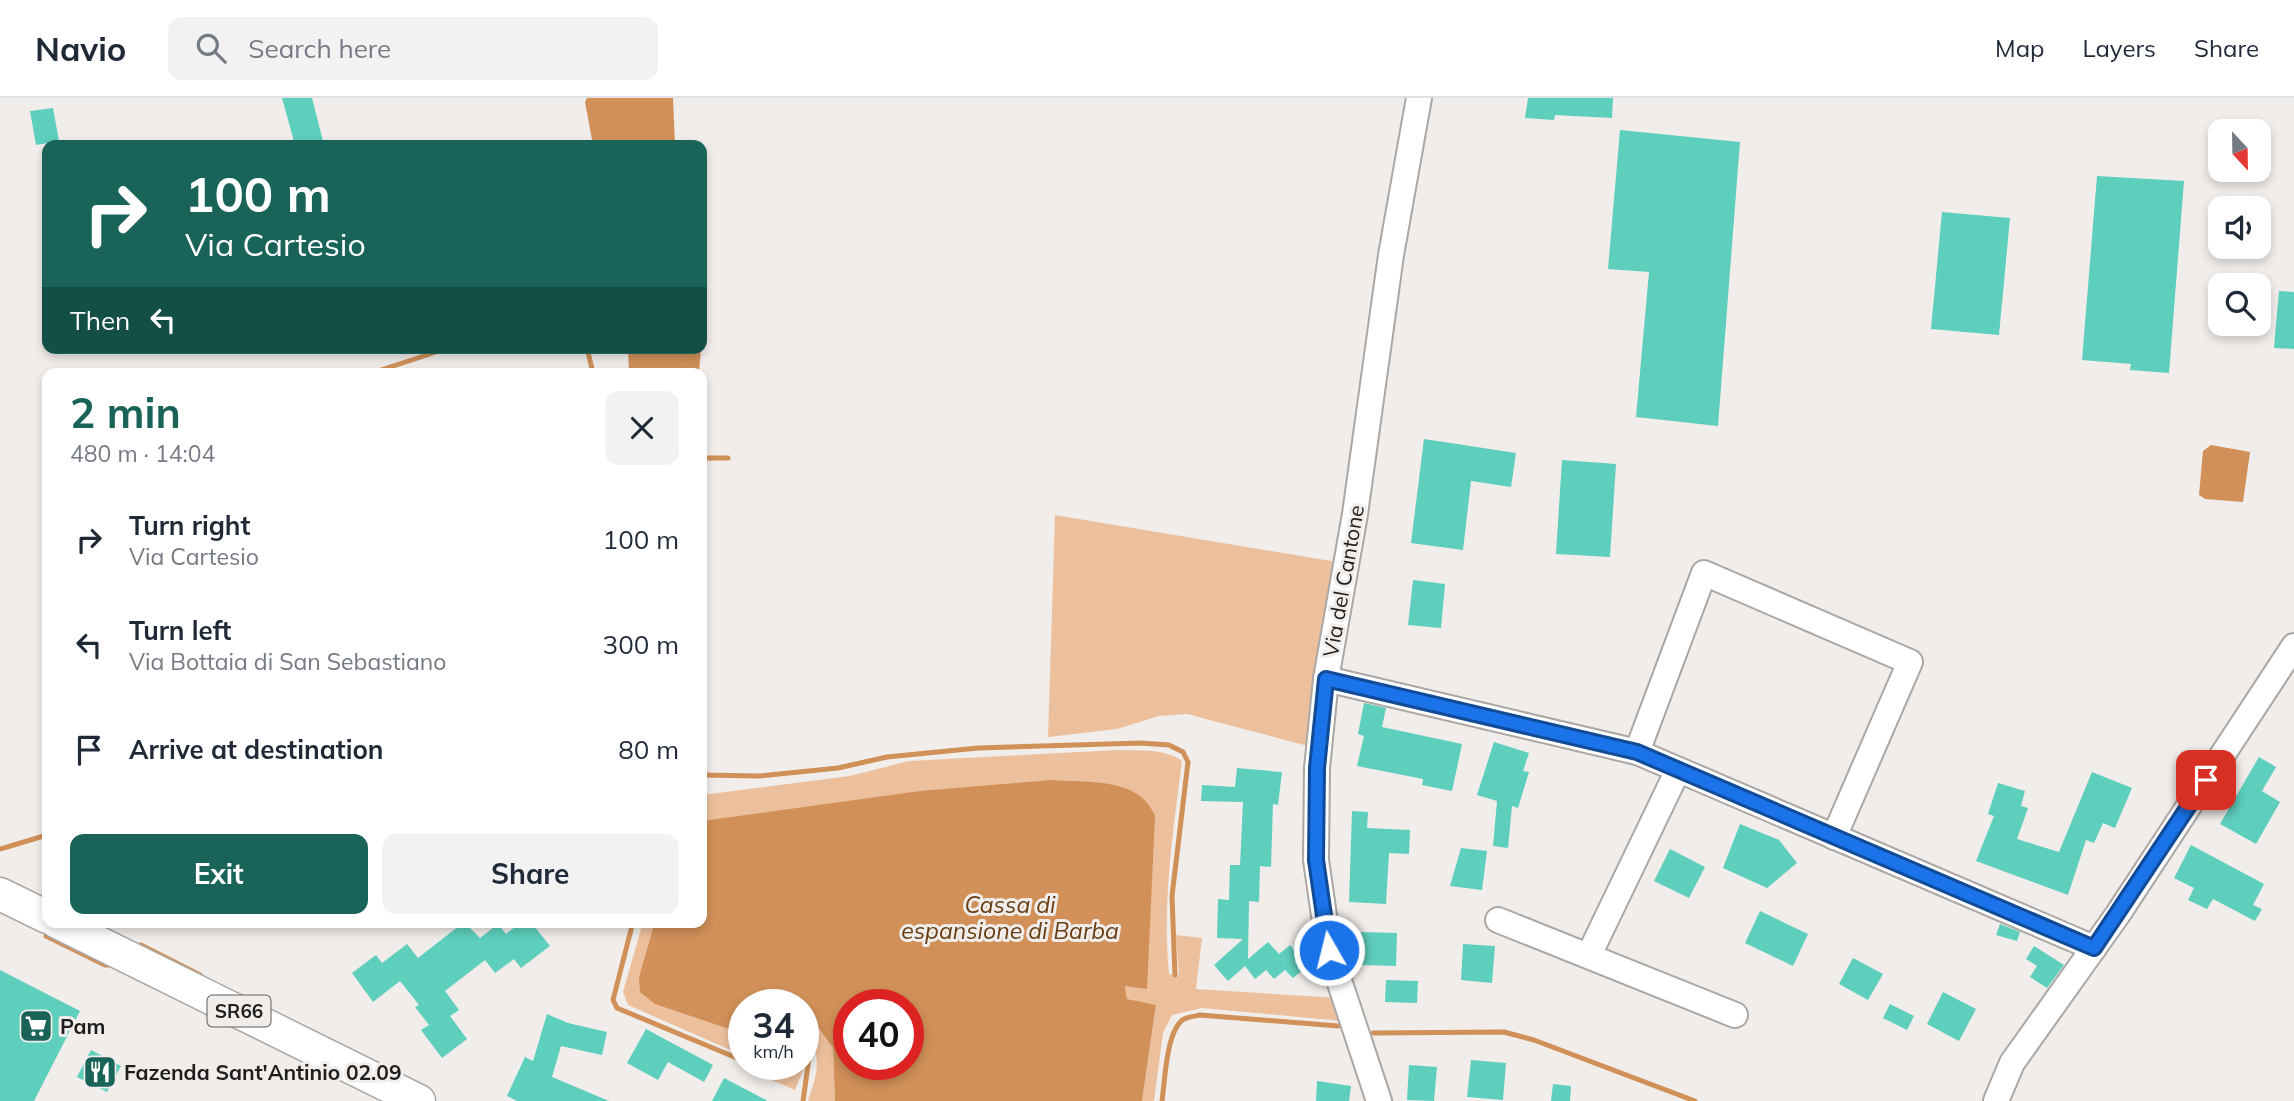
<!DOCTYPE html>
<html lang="en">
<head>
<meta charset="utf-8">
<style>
  body { margin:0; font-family:Mulish,sans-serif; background:#f2f2f3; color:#1f2937; height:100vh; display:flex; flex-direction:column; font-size:26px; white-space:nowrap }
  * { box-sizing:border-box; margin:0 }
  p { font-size:23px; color:#747a83 }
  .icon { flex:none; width:38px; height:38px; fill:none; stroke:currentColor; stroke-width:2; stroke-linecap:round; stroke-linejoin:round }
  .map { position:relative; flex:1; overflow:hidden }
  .sheet { position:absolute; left:42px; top:270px; width:665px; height:560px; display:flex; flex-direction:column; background:#fff; border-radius:14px; box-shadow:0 4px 10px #0003 }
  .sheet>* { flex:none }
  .banner { position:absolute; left:42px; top:42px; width:665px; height:214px; border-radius:14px; box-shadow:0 4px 10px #0003; background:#1a6359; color:#fff; overflow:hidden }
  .needle { width:46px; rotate:158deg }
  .tools { position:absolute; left:2208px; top:21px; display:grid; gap:14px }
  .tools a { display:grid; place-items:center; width:63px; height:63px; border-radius:14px; background:#fff; box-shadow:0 4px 10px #0003; font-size:35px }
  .speed { position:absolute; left:728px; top:891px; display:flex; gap:14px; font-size:35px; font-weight:700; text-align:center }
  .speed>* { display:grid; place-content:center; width:91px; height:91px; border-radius:50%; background:#fff; box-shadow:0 4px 10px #0003; line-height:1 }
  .speed small { font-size:18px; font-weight:400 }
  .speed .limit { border:10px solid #d22; background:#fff; color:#111 }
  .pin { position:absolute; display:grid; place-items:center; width:60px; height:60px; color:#fff; margin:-30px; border-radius:14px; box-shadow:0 4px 10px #0006 }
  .me { position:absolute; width:77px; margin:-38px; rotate:352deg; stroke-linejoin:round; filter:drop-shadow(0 0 5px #0008) }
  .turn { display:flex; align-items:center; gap:24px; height:147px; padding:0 28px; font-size:32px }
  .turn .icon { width:91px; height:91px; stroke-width:2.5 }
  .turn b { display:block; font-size:49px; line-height:60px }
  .then { display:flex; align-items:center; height:66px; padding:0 28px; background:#0003; gap:14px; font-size:26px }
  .round { display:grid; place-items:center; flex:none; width:74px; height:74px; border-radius:14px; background:#f2f2f3 }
  .summary { display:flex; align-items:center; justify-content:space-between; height:119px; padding:0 28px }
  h1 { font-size:42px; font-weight:700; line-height:52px; color:#1a6359 }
  .button { display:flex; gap:14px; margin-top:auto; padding:14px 28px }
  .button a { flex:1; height:80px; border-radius:14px; background:#1a6359; color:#fff; font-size:28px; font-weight:700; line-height:80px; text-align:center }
  .button a+a { background:#f2f2f3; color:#1f2937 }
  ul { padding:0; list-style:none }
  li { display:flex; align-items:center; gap:21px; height:105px; padding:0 28px }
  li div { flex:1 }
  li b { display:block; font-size:26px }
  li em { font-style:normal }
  header { display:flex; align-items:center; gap:42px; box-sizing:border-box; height:98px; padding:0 35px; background:#fff; border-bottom:2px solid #e0e1e3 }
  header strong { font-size:33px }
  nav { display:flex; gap:38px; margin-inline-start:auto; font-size:24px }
  .search { width:490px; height:63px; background:#f2f2f3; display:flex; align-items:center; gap:18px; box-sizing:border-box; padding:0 24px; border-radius:14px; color:#747a83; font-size:26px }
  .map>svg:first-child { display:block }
  .green { fill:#ecc09d }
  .water { fill:#d09058; fill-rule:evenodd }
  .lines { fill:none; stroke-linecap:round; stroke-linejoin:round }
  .stream { stroke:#d09058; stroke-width:5 }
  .building { fill:#5ecebd }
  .minor-casing { stroke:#aba7a4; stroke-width:28 }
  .major-casing { stroke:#aba7a4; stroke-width:35 }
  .minor { stroke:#fff; stroke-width:24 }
  .major { stroke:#fff; stroke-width:32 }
  .route-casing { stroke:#114b97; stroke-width:18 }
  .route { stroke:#1a73e8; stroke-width:12 }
  .labels { text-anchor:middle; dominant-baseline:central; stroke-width:6; stroke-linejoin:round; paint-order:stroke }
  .shield { fill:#f1edea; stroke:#5e5c5a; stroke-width:2 }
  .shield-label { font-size:19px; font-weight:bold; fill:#1f1e1d }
  .street-label { font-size:21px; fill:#1f1e1d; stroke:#f1edea }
  .poi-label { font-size:21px; font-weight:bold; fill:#1f1e1d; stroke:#f1edea; text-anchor:start }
  .water-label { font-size:23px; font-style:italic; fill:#683d12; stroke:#f1edea }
</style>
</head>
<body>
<header>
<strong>Navio</strong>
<div class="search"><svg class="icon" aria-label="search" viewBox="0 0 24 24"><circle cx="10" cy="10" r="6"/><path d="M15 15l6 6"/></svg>Search here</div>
<nav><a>Map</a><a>Layers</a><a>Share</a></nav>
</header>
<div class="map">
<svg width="2294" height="1003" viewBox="0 0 2294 1003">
  <rect width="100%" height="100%" fill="#f1edea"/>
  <g class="green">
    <path d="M1055,417L1331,463L1335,467L1312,649L1187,616L1159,618L1117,631L1048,639Z"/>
    <path d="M1118,652C1139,653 1165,650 1182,663C1173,734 1162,804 1169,876L1179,877L1176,837L1202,840L1196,891L1339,900L1342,923L1202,910L1172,917L1163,935L1154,1003H1142L1156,908L1127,901L1125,887L1147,891L735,720L702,723V697L850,678L909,663Z"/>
    <path d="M643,824H655L652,838L708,922L744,936V958L628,907L623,894Z"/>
    <path d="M803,926L818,928L833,950L835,1003H808C815,982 826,954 803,940Z"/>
    <path d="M803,957L804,970L795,992L751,973V966H803Z"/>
  </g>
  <g class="water">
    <path d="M587,0H673L675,47H593L585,4Z"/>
    <path d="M628,250H701L699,275H629Z"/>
    <path d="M2211,347L2250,354L2243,404L2205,401L2199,397L2203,353Z"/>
    <path d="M1052,682C1088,685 1140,679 1155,718L1147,891L1125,888L1127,901L1156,907L1142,1003H835L833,950L818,929L803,926V906H744V936L655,906L640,894L639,879L655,824H702V723L920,693ZM849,906H908V966H849Z"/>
  </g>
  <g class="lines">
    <g class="stream">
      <path d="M587,250L593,275"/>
      <path d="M372,275L448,250"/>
      <path d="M702,360H728"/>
      <path d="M702,677L759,678L838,670L887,659L978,650L1141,645L1169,647L1183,654L1188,664L1172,798L1175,877"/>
      <path d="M0,751L47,737"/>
      <path d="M633,824L613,902L617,910L744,963"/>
      <path d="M46,838L105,867H111"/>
      <path d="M135,848L141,847L200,877"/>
      <path d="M1373,935L1504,934L1534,942L1695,1003"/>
      <path d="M803,1003L810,953L803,946"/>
      <path d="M1162,1003C1165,983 1166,932 1184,921C1188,919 1195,918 1200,917L1338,928"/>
    </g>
  </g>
  <g class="building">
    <path d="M282,0H312L324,47H295Z"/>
    <path d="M1528,0H1613L1612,20L1555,17L1554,22L1525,20Z"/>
    <path d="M53,10L59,43L36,47L30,13Z"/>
    <path d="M1620,32L1740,44L1718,328L1636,319L1649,174L1608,171Z"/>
    <path d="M2097,78L2184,83L2169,275L2130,272L2131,266L2082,262Z"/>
    <path d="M1942,114L2010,120L1999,237L1931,231Z"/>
    <path d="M2279,193L2294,194V251L2274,250Z"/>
    <path d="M1424,341L1516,355L1511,389L1471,383L1463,452L1411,445Z"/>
    <path d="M1562,362L1616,366L1610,459L1556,456Z"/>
    <path d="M1413,482L1445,486L1441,530L1408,527Z"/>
    <path d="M1364,605L1386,610L1382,629L1462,646L1452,693L1422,687L1423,681L1357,668L1364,638L1358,636Z"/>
    <path d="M1494,644L1529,655L1523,673L1529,674L1518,710L1512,708L1508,750L1493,748L1497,703L1477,697Z"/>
    <path d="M2259,659L2276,669L2262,693L2280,704L2256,746L2220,726Z"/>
    <path d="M1237,670L1282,674L1278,707L1273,706L1271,769L1260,768L1259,804L1249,803L1248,861L1268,844L1279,856L1290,847L1308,868L1293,880L1285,872L1274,881L1266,872L1255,881L1245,868L1228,883L1214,867L1243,841L1217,840L1218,801L1229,802L1230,767H1240L1243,704L1201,703L1202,687L1235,689Z"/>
    <path d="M2092,674L2132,690L2115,730L2103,725L2094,745L2086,742L2068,797L1976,763L1994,718L1988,716L1998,685L2025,693L2021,708L2028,710L2017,741L2059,754Z"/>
    <path d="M1352,713L1368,714L1367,730L1410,732L1409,756L1389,755L1386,806L1349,804Z"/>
    <path d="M1740,726L1779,742L1797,765L1767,790L1723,770Z"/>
    <path d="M2191,747L2264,786L2253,807L2262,811L2255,823L2213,801L2207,811L2188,802L2194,790L2174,780Z"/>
    <path d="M1461,750L1487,753L1482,792L1450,788Z"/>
    <path d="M1670,751L1705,769L1689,800L1654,783Z"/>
    <path d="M1760,813L1808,836L1793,868L1745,845Z"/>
    <path d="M464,824L480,840L498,826L506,836L521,824H531L550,848L521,870L514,861L495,875L485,862L445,893L459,912L450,918L467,941L442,960L421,932L429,927L415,909L419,907L400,883L373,904L352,875L376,857L382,865L407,846L418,860Z"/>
    <path d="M2000,826L2020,834L2017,843L1996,837Z"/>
    <path d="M1361,834L1397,835L1396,868L1360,867Z"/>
    <path d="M1463,846L1495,848L1492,885L1461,882Z"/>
    <path d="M2034,848L2064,867L2047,890L2030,879L2037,868L2026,861Z"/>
    <path d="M1853,860L1883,876L1868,902L1839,886Z"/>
    <path d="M0,872L80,913L34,1003H0Z"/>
    <path d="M1386,882L1418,883L1417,905L1385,904Z"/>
    <path d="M1943,894L1976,911L1959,943L1927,926Z"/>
    <path d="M1890,906L1914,918L1907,932L1883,920Z"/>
    <path d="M547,916L568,925L607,934L602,957L561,948L552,979L609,1003H517L507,998L525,959L533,963Z"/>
    <path d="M646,931L713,967L704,984L668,964L658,982L627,965Z"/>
    <path d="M91,952L121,968L107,994L77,979Z"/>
    <path d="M1471,962L1506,965L1503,1002L1467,999Z"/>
    <path d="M1409,967L1437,969L1434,1003L1407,1002Z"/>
    <path d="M724,980L768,1003H712Z"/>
    <path d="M1317,983L1351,988L1349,1003H1316Z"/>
    <path d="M1553,986L1571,988L1570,1003H1551Z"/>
  </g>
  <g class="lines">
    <defs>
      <g id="minor">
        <path d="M1326,581L1637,654L2094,850"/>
        <path d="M1637,654L1704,475L1910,564L1834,739"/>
        <path d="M1498,822L1735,917"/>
        <path d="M1589,857L1678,672"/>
        <path d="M1379,1003L1329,852L1316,762L1317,670L1326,581L1355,416L1391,157L1419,0"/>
        <path d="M1996,1003L2012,965L2118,816L2294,548"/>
      </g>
      <g id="major">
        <path d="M0,796L47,819"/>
        <path d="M57,824L419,1003"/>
      </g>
    </defs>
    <use href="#minor" class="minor-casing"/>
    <use href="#major" class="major-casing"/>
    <use href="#minor" class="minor"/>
    <use href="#major" class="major"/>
  </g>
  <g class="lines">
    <defs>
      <path id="route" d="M1329,852L1316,762L1317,670L1326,581L1637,654L2094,850L2206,682"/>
    </defs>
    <use href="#route" class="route-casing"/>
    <use href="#route" class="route"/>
  </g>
  <defs>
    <symbol id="supermarket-square" viewBox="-11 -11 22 22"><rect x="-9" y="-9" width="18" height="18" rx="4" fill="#1a6359" stroke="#f1edea"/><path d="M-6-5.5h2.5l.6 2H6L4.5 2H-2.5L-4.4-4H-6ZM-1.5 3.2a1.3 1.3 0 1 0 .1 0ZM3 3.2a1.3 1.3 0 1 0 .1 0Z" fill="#fff"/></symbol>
    <symbol id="restaurant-square" viewBox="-11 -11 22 22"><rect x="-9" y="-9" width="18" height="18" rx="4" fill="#1a6359" stroke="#f1edea"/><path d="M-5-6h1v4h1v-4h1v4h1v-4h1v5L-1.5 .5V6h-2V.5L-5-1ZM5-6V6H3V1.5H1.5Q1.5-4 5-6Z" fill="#fff"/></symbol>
  </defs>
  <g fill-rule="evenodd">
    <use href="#supermarket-square" x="17" y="909" width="38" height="38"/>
    <use href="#restaurant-square" x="81" y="955" width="38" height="38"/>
  </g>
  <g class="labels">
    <rect class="shield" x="207.5" y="897.5" width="63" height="31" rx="5"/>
    <g class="shield-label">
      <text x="239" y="913">SR66</text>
    </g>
    <g class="street-label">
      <text transform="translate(1343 483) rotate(-80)">Via del Cantone</text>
    </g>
    <g class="poi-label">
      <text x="60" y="928">Pam</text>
      <text x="124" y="974">Fazenda Sant'Antinio 02.09</text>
    </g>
    <g class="water-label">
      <text x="1010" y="806">Cassa di<tspan x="1010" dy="26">espansione di Barba</tspan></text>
    </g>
  </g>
</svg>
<div class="tools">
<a><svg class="needle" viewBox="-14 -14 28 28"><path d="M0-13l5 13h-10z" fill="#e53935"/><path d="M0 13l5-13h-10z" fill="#747a83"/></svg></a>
<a><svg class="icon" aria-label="sound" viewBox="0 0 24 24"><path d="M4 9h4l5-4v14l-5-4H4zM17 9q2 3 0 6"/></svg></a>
<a><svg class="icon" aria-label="search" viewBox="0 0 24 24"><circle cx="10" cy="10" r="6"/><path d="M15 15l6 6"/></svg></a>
</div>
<div class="speed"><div>34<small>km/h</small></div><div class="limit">40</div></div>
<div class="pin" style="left:2206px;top:682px;background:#d93025"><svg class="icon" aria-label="arrive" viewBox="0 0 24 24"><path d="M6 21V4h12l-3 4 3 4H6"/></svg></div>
<svg class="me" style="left:1329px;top:852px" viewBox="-20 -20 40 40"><circle r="17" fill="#1a73e8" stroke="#fff" stroke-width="3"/><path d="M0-11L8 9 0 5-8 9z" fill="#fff"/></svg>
<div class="banner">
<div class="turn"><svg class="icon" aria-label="right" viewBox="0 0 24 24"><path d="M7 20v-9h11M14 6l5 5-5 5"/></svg><div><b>100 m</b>Via Cartesio</div></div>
<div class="then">Then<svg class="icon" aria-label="left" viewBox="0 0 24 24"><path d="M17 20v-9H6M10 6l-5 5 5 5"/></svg></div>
</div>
<section class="sheet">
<div class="summary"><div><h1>2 min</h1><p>480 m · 14:04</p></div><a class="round"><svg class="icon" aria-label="close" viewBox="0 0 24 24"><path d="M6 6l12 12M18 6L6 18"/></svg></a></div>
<ul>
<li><svg class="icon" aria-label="right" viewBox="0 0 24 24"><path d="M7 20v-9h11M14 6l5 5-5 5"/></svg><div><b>Turn right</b><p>Via Cartesio</p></div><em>100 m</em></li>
<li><svg class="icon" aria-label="left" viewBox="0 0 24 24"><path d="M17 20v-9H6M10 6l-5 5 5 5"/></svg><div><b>Turn left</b><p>Via Bottaia di San Sebastiano</p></div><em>300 m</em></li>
<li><svg class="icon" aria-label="arrive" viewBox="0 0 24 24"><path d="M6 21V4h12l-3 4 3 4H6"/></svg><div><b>Arrive at destination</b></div><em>80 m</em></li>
</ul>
<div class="button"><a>Exit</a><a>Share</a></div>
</section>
</div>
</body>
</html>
